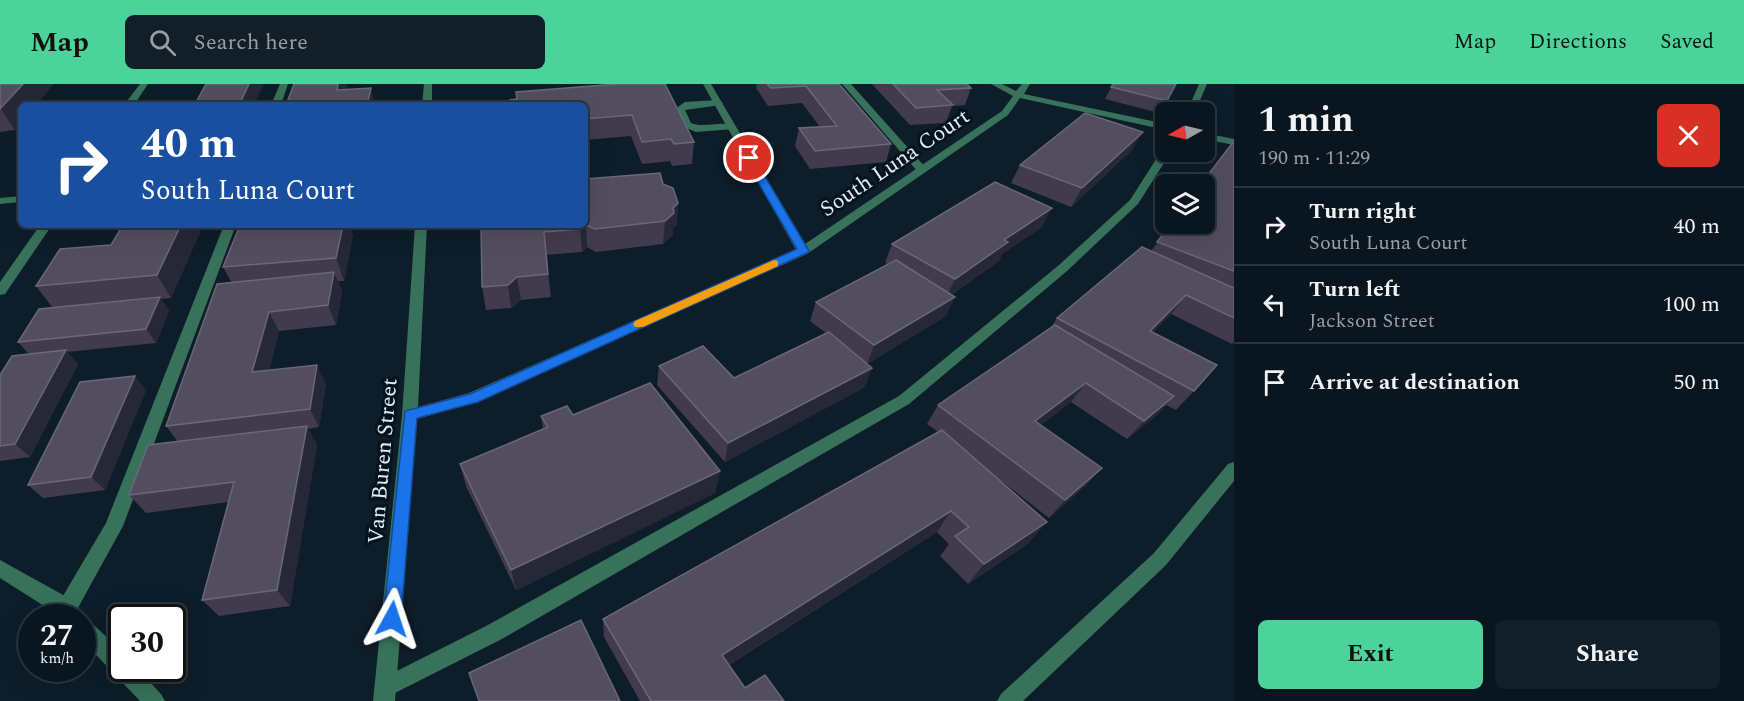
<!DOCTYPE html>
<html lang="en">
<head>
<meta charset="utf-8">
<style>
  body { margin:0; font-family:Spectral,serif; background:#131f28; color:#f1f3f6; height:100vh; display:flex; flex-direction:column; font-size:22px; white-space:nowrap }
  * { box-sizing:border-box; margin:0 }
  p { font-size:20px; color:#999fa4 }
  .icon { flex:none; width:33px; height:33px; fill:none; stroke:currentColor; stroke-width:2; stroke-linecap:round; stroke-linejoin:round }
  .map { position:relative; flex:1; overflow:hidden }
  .details { display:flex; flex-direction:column; background:#0a161f; width:510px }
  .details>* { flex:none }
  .banner { position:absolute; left:18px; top:18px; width:570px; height:126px; border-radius:9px; box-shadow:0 6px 24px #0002,0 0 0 2px #2a353d; background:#1a4fa0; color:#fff; overflow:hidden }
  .needle { width:39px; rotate:262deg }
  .controls { position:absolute; left:1155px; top:18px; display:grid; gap:12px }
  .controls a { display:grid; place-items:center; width:60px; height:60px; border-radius:9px; background:#0a161f; box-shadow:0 6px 24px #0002,0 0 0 2px #2a353d; font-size:30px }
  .speed { position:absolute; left:18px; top:520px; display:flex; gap:12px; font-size:30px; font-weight:700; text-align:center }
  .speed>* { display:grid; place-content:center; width:78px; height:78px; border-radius:50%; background:#0a161f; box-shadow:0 6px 24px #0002,0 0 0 2px #2a353d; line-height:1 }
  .speed small { font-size:15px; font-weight:400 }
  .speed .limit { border:3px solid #111; border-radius:9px; background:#fff; color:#111 }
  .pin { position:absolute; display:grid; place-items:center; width:51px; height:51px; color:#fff; margin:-26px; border:3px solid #fff; border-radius:50%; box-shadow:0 2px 6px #0007 }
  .me { position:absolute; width:66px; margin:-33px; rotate:5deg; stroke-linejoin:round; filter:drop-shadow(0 0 4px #0008) }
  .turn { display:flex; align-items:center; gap:21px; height:126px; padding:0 24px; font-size:27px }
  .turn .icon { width:78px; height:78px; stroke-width:2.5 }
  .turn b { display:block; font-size:42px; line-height:51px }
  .round { display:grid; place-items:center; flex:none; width:63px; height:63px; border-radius:9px; background:#131f28 }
  .overview { display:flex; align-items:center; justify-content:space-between; height:102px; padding:0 24px }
  h1 { font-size:36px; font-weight:700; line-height:45px }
  .cta { display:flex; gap:12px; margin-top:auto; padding:12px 24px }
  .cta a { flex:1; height:69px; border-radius:9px; background:#4cd39b; color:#111; font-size:24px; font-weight:700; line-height:69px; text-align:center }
  .cta a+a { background:#131f28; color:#f1f3f6 }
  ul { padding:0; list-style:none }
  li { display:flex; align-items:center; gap:18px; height:78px; padding:0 24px; border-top:2px solid #2a353d }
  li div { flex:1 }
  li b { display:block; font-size:22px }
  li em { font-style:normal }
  header { display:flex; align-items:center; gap:36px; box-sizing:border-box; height:84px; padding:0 30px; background:#4cd39b; color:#111 }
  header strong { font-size:28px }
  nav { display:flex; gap:33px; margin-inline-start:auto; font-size:21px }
  .search { width:420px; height:54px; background:#131f28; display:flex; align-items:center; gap:15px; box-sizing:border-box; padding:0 21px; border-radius:9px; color:#999fa4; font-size:22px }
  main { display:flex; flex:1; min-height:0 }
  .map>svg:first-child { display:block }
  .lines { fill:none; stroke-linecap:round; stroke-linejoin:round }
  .service { fill:#38725b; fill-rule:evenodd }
  .minor { fill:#38725b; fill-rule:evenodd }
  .wall { fill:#423b4d }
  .shaded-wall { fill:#262737 }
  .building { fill:#534e5f; stroke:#6a6776; stroke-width:1.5 }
  .route { fill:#1a73e8; stroke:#114b97; stroke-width:1.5 }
  .slow { fill:#f59e0b }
  .labels { text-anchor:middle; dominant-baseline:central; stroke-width:6; stroke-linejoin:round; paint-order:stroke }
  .street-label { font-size:22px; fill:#e2ecf5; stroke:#05131f }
</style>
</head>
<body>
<header>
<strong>Map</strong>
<div class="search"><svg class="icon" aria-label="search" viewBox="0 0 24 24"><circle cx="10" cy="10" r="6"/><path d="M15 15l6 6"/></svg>Search here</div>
<nav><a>Map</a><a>Directions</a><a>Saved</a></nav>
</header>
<main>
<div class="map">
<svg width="1234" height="617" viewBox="0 0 1234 617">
  <rect width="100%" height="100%" fill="#0d1d29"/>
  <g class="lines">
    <g class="service">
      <path d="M280,0H288L281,21H271Z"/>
      <path d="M842,0H851L926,84V88H918Z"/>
      <path d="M1199,0H1207L1195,28H1187Z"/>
      <path d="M718,16L723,19L721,21L685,26L691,39C705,45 724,35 736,43L734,45L696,48L684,43L675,25L685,18Z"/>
      <path d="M1166,65V68H1171L1138,120L1067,187L909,320L500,556L393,610L386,613L379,610L376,603L379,596L486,542L899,312L1059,181L1130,116L1162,66Z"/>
      <path d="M21,112V118L0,120V114Z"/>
      <path d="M224,141H236L123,442L74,531L67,533L60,531L57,524L60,517L106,439Z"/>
    </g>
    <g class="minor">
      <path d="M140,0H148L134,21H124Z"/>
      <path d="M424,0H432V21H422Z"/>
      <path d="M703,0H711L805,160L1002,27L1013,12L991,0H1002L1016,7L1022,0H1030L1024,10L1166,40V46L1020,14L1008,31L807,170L478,318L417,335L395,617H373L402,331L415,141H427L418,323L469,309L796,166Z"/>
      <path d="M1204,49L1234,55V61L1204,55Z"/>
      <path d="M40,141H52L5,210L0,211V198Z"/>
      <path d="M1234,378V397L1166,481L1023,617H997L1001,610L1154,469L1228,380Z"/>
      <path d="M0,476L74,517L85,533L122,567V585H138L161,610L165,617H140L82,556V534H63L0,494Z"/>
    </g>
  </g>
  <g class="wall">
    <path d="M0,0H53L36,21H21L15,46L0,48Z"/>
    <path d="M612,0L694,58L692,80L672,82L670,77L642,80L631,52L585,56V21L516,15V8Z"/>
    <path d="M757,0H839L891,60L886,78L810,85L795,62L799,44L820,43L802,19L768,22L756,4Z"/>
    <path d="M872,0H967L971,4L965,21L952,22L946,39L910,41Z"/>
    <path d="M1113,0L1167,17L1159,29L1105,15Z"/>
    <path d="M1234,57V258L1232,260L1171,230L1153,248L1194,307L1176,326L1166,321L1157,331L1127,355L1071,318L1041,341L1102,384L1085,402L1049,434L999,395L1029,459L968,500L940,472L949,460L937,448L729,581L745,604L784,617H640L604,553L603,535L938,348L927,340L938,321L1050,245L1057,234L1151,167Z"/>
    <path d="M1132,66L1071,123L1011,99L1020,81Z"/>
    <path d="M585,95L677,141L673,144V151L663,160L596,168L587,163L582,168L546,171L551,213L521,216L511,224L486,226L482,203Z"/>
    <path d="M203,141L171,214L161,215L169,227L156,259L67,268L78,280L30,373L0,377V291L29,270L18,258L53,224L36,202L111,161Z"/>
    <path d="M1042,143L1002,170L999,177L951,211L946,232L867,280L865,303L725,378L657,301L659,282L734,294L826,249L810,237L816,218L888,180L885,179L892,160Z"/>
    <path d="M353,151L344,197H338L342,208L336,241L279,247L269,286L326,300L319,343L308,345L317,361L290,522L219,532L202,516L228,418L146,429L129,411L178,358L166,342L232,199L223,183Z"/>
    <path d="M146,306L105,406L43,414L28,401Z"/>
    <path d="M573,331L720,387L715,409L516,506L466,402L460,380L543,345L541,332Z"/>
  </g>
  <g class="shaded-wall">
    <path d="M23,0H53L36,21H21V39L15,46L1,25Z"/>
    <path d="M249,0H264L254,21H239Z"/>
    <path d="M338,0H348L343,21L337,6Z"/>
    <path d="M371,4L375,21H367Z"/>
    <path d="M1143,48L1132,66L1071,123L1082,104Z"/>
    <path d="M678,119L677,141L673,144V151L663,160L665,137L673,124Z"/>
    <path d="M1052,124L1042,143L1002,170L999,177L946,214L955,195L1004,156Z"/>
    <path d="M181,141H203L171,214L157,191Z"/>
    <path d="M343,141H350L353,151L344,197L336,174Z"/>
    <path d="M586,141L587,163L582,168L580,145Z"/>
    <path d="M334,188L342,208L336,241L328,221Z"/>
    <path d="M517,193L521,216L511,224L508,201Z"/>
    <path d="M1186,211L1171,230L1134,266L1150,247Z"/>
    <path d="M160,213L169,227L156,259L146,245Z"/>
    <path d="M955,213L946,232L867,280L874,261Z"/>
    <path d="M269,228L279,247L263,307L252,288Z"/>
    <path d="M66,266L78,280L30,373L15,360Z"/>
    <path d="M317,281L326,300L319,343L310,325Z"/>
    <path d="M872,284L865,303L725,378L728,359Z"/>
    <path d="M135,292L146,306L105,406L91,393Z"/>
    <path d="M1086,299L1071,318L1022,356L1035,337Z"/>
    <path d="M1174,312L1157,331L1127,355L1144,337Z"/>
    <path d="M307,342L317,361L290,522L277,506Z"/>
    <path d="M1102,384L1085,402L1049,434L1065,416Z"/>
    <path d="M720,387L715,409L516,506L511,486Z"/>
    <path d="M951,427L937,448L717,588L722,571Z"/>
    <path d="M1047,438L1029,459L968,500L984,480Z"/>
  </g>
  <g class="building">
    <path d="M0,0H23L0,25Z"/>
    <path d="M206,0H249L239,21H179L195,20Z"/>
    <path d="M294,0H338L337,6L371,4L367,21H286Z"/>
    <path d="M617,0H665L694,58L674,60L671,55L642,58L632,31L585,35V21H511L510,16L517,15L516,8Z"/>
    <path d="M767,0H839L891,60L815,67L799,44L837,42L806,2L771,4Z"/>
    <path d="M893,0H967L971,4L937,6L953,21L916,24Z"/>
    <path d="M1113,0H1176L1167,17L1111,3Z"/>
    <path d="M1085,29L1143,48L1082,104L1020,81Z"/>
    <path d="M1234,57V187L1157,158L1171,140H1204V100H1201Z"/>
    <path d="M660,89L663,100L673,104L678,119L673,124L674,129L665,137L595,145L586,141L580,145L544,148L548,190L517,193L508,201L482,203L481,141H585V95Z"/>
    <path d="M995,98L1052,124L1004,156L1008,158L955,195L892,160Z"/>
    <path d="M123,141H181L157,191L36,202L60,165L111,161Z"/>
    <path d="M240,141H343L336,174L223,183Z"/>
    <path d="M1142,163L1234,204V234L1186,211L1150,247L1217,281L1194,307L1057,234Z"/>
    <path d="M896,176L955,213L874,261L816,218Z"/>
    <path d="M334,188L328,221L269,228L252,288L317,281L310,325L166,342L217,200Z"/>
    <path d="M160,213L146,245L18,258L39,225Z"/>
    <path d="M1055,241L1174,312L1144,337L1086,299L1035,337L1102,384L1065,416L938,321Z"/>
    <path d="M829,248L872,284L728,359L659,282L703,262L734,294Z"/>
    <path d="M66,266L15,360L0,362V291L12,272Z"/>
    <path d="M135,292L91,393L28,401L80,298Z"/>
    <path d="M650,299L720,387L511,486L460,380L548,343L541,332L567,322L573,331Z"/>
    <path d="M307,342L277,506L202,516L234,398L129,411L148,361Z"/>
    <path d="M942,346L1047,438L984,480L955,452L969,443L951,427L722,571L745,604L765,591L784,617H651L603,535Z"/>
    <path d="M581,536L620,617H479L469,589Z"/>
  </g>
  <path class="route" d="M749,71L754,74L809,167L807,169L478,318L417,334L401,535L398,541L392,544L386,541L383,535L405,327L470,310L797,165L744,74Z"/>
  <path class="slow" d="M774,176L778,177V182L643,243H635L633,240L635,237Z"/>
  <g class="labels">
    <g class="street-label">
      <text transform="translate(895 79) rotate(-34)">South Luna Court</text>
      <text transform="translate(383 377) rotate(-85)">Van Buren Street</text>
    </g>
  </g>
</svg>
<div class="controls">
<a><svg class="needle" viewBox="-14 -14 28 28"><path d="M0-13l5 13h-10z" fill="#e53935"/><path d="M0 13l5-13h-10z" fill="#999fa4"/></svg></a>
<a><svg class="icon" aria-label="layers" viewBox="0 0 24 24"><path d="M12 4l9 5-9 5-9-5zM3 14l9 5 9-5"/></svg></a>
</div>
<div class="speed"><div>27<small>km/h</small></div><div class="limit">30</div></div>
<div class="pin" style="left:749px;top:74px;background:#d93025"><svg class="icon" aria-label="arrive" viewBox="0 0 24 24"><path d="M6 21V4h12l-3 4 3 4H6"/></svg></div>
<svg class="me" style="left:392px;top:535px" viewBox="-20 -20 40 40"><path d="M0-17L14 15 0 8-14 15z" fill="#1a73e8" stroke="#fff" stroke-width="4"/></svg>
<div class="banner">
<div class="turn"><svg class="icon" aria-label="right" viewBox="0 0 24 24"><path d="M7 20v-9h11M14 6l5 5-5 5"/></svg><div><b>40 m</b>South Luna Court</div></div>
</div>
</div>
<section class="details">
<div class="overview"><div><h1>1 min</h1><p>190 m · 11:29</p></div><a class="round" style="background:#d93025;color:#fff"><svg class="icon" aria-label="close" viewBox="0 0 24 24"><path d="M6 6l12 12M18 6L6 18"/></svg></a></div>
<ul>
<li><svg class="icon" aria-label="right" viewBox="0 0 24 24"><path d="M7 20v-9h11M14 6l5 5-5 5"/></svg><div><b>Turn right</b><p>South Luna Court</p></div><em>40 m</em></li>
<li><svg class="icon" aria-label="left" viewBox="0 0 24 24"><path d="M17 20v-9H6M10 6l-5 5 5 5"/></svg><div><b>Turn left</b><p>Jackson Street</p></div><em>100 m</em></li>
<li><svg class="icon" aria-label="arrive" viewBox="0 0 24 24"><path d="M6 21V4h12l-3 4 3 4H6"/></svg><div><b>Arrive at destination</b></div><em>50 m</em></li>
</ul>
<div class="cta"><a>Exit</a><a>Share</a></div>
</section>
</main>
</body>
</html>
